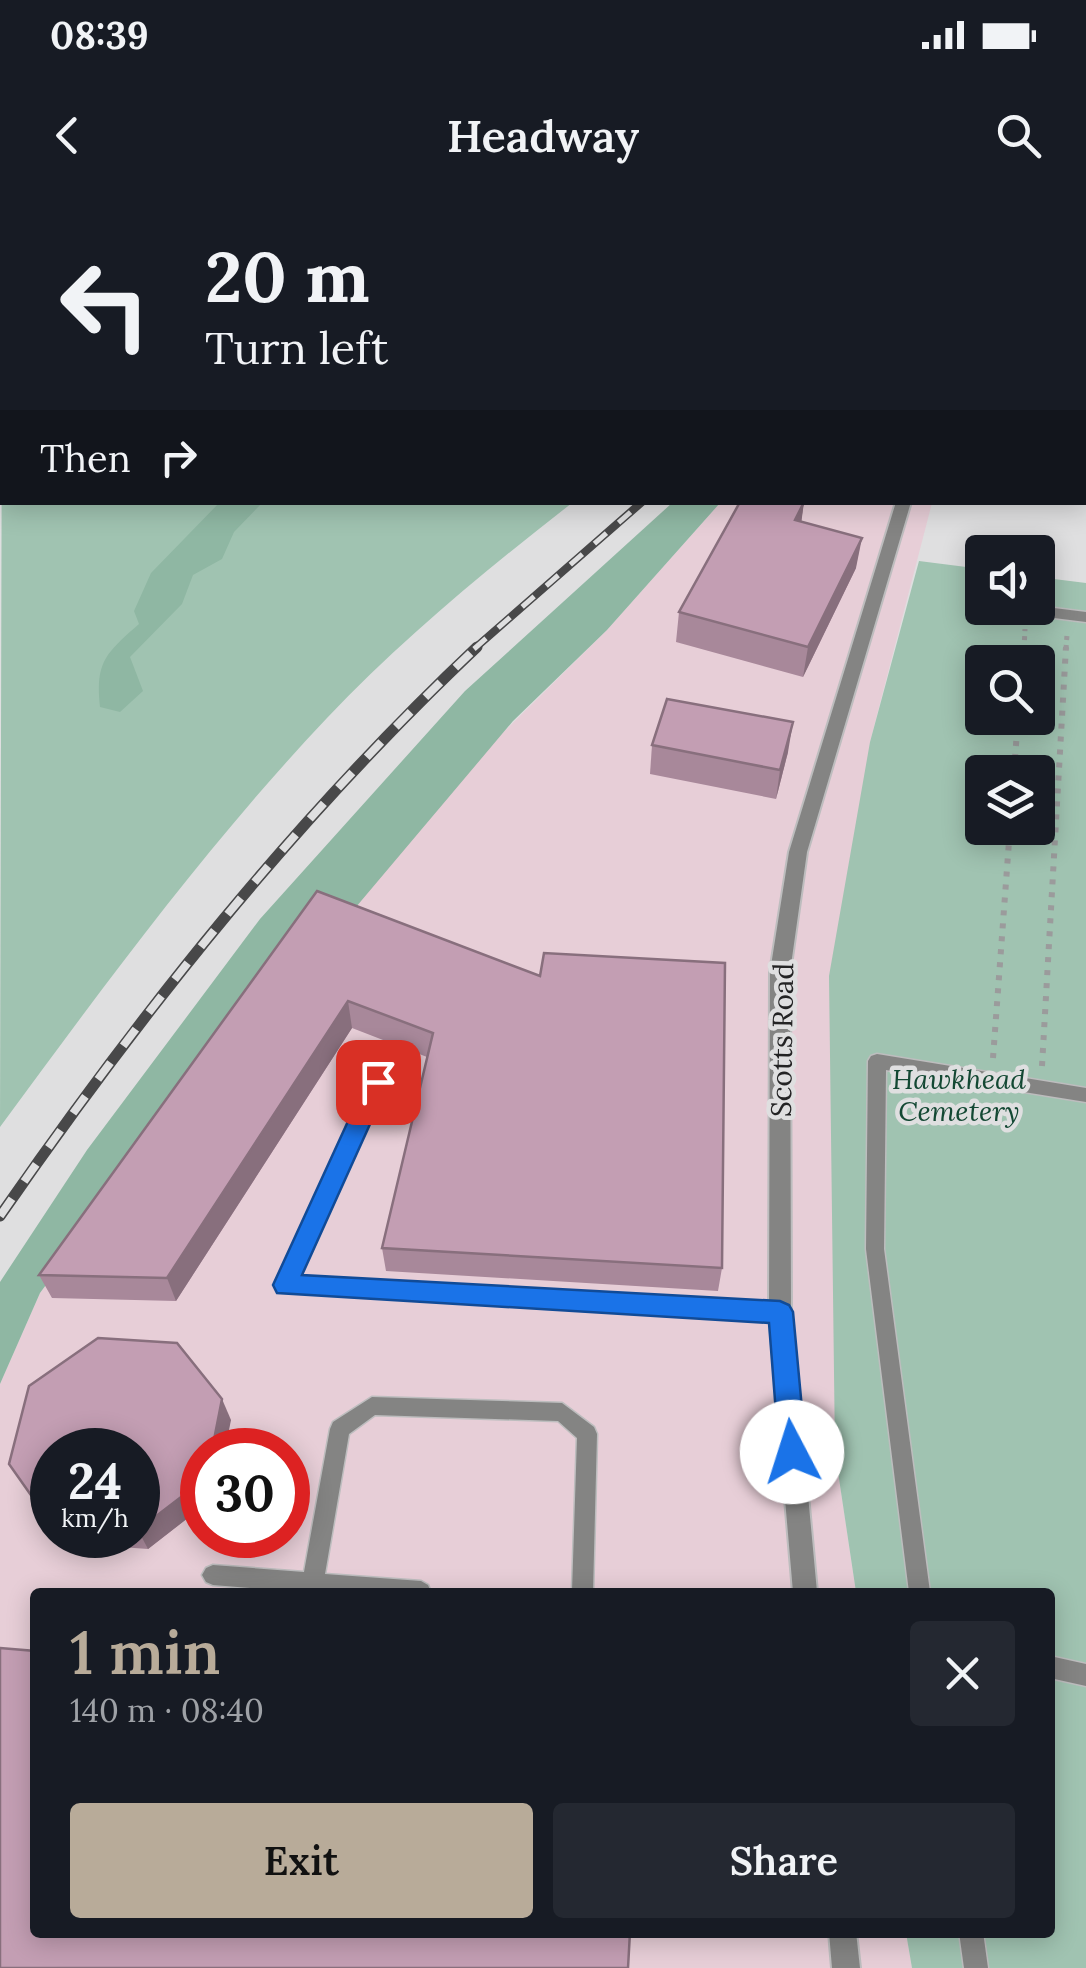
<!DOCTYPE html>
<html lang="en">
<head>
<meta charset="utf-8">
<style>
  body { margin:0; font-family:Lora,serif; background:#242831; color:#f1f3f6; height:100vh; display:flex; flex-direction:column; font-size:38px; white-space:nowrap }
  * { box-sizing:border-box; margin:0 }
  p { font-size:32px; color:#9ea1a6 }
  .icon { flex:none; width:55px; height:55px; fill:none; stroke:currentColor; stroke-width:2; stroke-linecap:round; stroke-linejoin:round }
  .map { position:relative; flex:1; overflow:hidden }
  .panel { position:absolute; left:30px; top:1388px; width:1025px; height:350px; display:flex; flex-direction:column; background:#171b24; border-radius:10px; box-shadow:0 5px 25px #0003 }
  .panel>* { flex:none }
  .banner { position:absolute; left:0px; top:0px; width:1088px; height:305px; box-shadow:0 5px 25px #0003; background:#171b24; color:#f1f3f6; overflow:hidden }
  .fabs { position:absolute; left:965px; top:335px; display:grid; gap:20px }
  .fabs a { display:grid; place-items:center; width:90px; height:90px; border-radius:10px; background:#171b24; box-shadow:0 5px 25px #0003; font-size:50px }
  .speed { position:absolute; left:30px; top:1228px; display:flex; gap:20px; font-size:50px; font-weight:700; text-align:center }
  .speed>* { display:grid; place-content:center; width:130px; height:130px; border-radius:50%; background:#171b24; box-shadow:0 5px 25px #0003; line-height:1 }
  .speed small { font-size:25px; font-weight:400 }
  .speed .limit { border:15px solid #d22; background:#fff; color:#111 }
  .pin { position:absolute; display:grid; place-items:center; width:85px; height:85px; color:#fff; margin:-42px; border-radius:20px; box-shadow:0 5px 15px #0006 }
  .me { position:absolute; width:110px; margin:-55px; rotate:355deg; stroke-linejoin:round; filter:drop-shadow(0 0 8px #0008) }
  .turn { display:flex; align-items:center; gap:35px; height:210px; padding:0 40px; font-size:45px }
  .turn .icon { width:130px; height:130px; stroke-width:2.5 }
  .turn b { display:block; font-size:70px; line-height:85px }
  .then { display:flex; align-items:center; height:95px; padding:0 40px; background:#0003; gap:20px; font-size:38px }
  .round { display:grid; place-items:center; flex:none; width:105px; height:105px; border-radius:10px; background:#242831 }
  .headline { display:flex; align-items:center; justify-content:space-between; height:170px; padding:0 40px }
  h1 { font-size:60px; font-weight:600; line-height:75px; color:#b8ab99 }
  .button { display:flex; gap:20px; margin-top:auto; padding:20px 40px }
  .button a { flex:1; height:115px; border-radius:10px; background:#b8ab99; color:#111; font-size:40px; font-weight:600; line-height:115px; text-align:center }
  .button a+a { background:#242831; color:#f1f3f6 }
  .status { display:flex; justify-content:space-between; align-items:center; height:70px; padding:0 50px; background:#171b24; direction:ltr }
  .status svg { height:28px; fill:currentColor }
  header { display:flex; justify-content:space-between; align-items:center; height:130px; padding:0 40px; background:#171b24; font-size:45px; font-weight:600 }
  .map>svg:first-child { display:block }
  .industrial { fill:#e7ced7; fill-rule:evenodd }
  .green { fill:#a0c3b1; fill-rule:evenodd }
  .forest { fill:#8fb7a3 }
  .lines { fill:none; stroke-linecap:round; stroke-linejoin:round }
  .lane-casing { stroke:#bdbdbe; stroke-width:3 }
  .street-casing { stroke:#bdbdbe; stroke-width:4 }
  .path-far1 { stroke:#9b9b9c; stroke-width:5; stroke-dasharray:4 5; stroke-linecap:butt }
  .path { stroke:#9b9b9c; stroke-width:6; stroke-dasharray:5 8; stroke-linecap:butt }
  .lane { fill:#848483; fill-rule:evenodd }
  .street { fill:#848483; fill-rule:evenodd }
  .rail-far1-casing { stroke:#484849; stroke-width:8 }
  .rail-casing { stroke:#484849; stroke-width:11 }
  .rail-far1 { stroke:#dfdfe0; stroke-width:5; stroke-dasharray:16; stroke-linecap:butt }
  .rail { stroke:#dfdfe0; stroke-width:8; stroke-dasharray:21; stroke-linecap:butt }
  .wall { fill:#a8889a }
  .shaded-wall { fill:#886f7d }
  .building { fill:#c39eb3; stroke:#886f7d; stroke-width:2.5 }
  .route { fill:#1a73e8; stroke:#114b97; stroke-width:2.5 }
  .labels { text-anchor:middle; dominant-baseline:central; stroke-width:9; stroke-linejoin:round; paint-order:stroke }
  .street-label { font-size:28px; fill:#232324; stroke:#dfdfe0 }
  .park-label { font-size:28px; font-style:italic; fill:#134833; stroke:#dfdfe0 }
</style>
</head>
<body>
<div class="status"><b>08:39</b><svg viewBox="0 0 49 12"><path d="M0 12V9h3v3zM5 12V6h3v6zM10 12V3h3v9zM15 12V0h3v12zM26 1h20v11H26zM47 4h2v5h-2z"/></svg></div>
<header><svg class="icon" aria-label="back" viewBox="0 0 24 24"><path d="M15 5l-7 7 7 7"/></svg>Headway<svg class="icon" aria-label="search" viewBox="0 0 24 24"><circle cx="10" cy="10" r="6"/><path d="M15 15l6 6"/></svg></header>
<div class="map">
<svg width="1086" height="1768" viewBox="0 0 1086 1768">
  <rect width="100%" height="100%" fill="#dfdfe0"/>
  <path class="industrial" d="M720,303H932L870,542L835,1252L856,1392H35V1732H906L912,1768H0V1184L40,1093L318,715L607,430ZM52,1250H138V1335H52ZM202,1250H288V1335H202Z"/>
  <g class="green">
    <path d="M81,0H964L80,2Z"/>
    <path d="M2,151V302L572,303C487,369 402,439 327,518C207,645 103,787 0,927Z"/>
    <path d="M919,361L982,369V408H1038V377L1086,383V1768H912L906,1733L1050,1732V1392H856L835,1252L829,776L870,542ZM982,462H1038V518H982ZM982,572H1038V628H982Z"/>
  </g>
  <g class="forest">
    <path d="M219,303H262L234,332L222,359L193,375L182,404L130,457L143,491L120,512L100,507C95,462 106,453 139,424L134,411L151,373Z"/>
    <path d="M672,303H720L607,430L513,521L356,707L318,715L40,1093L0,1184V1082L87,950L260,719L465,491Z"/>
  </g>
  <g class="lines">
    <defs>
      <g id="lane">
        <path d="M1086,53V60H1085V53Z"/>
        <path d="M1038,406L1086,412V422L1015,413L1008,408Z"/>
        <path d="M877,854L1086,888V902L886,870L884,1049L930,1392H909L866,1049L868,861L871,856Z"/>
        <path d="M377,876L383,878L386,883L298,1077L780,1103L787,1106L790,1112L787,1118L780,1121L278,1091L276,1085L368,883L371,878Z"/>
        <path d="M372,1197L562,1203L594,1227L597,1234L593,1392H572L577,1238L558,1221L375,1215L349,1234L325,1374L421,1381L428,1385L431,1392H299L213,1385L206,1382L202,1375L206,1368L213,1365L304,1372L330,1229L333,1222Z"/>
        <path d="M1050,1456L1086,1464V1486L1050,1478Z"/>
        <path d="M959,1732H983L988,1768H964Z"/>
      </g>
      <g id="street">
        <rect x="0" y="3" width="2" height="8"/>
        <path d="M896,302H911L807,652L790,772L791,1112L817,1392H793L769,1112L770,772L789,652Z"/>
        <path d="M829,1732H856L860,1768H832Z"/>
      </g>
    </defs>
    <use href="#lane" class="lane-casing"/>
    <use href="#street" class="street-casing"/>
    <g class="path-far1">
      <path d="M1024,449L1025,429"/>
      <path d="M1066,449L1067,435"/>
    </g>
    <g class="path">
      <path d="M1023,462L1024,447"/>
      <path d="M1014,572L1018,518"/>
      <path d="M993,858L1010,628"/>
      <path d="M1042,866L1066,447"/>
    </g>
    <use href="#lane" class="lane"/>
    <use href="#street" class="street"/>
    <defs>
      <path id="rail-far1" d="M474,449L642,302"/>
      <path id="rail" d="M0,1016C142,811 295,619 477,447"/>
    </defs>
    <use href="#rail-far1" class="rail-far1-casing"/>
    <use href="#rail" class="rail-casing"/>
    <use href="#rail-far1" class="rail-far1"/>
    <use href="#rail" class="rail"/>
  </g>
  <g class="wall">
    <path d="M804,302L801,322L856,368L803,477L676,442L679,412Z"/>
    <path d="M652,545L788,552L776,599L650,574Z"/>
    <path d="M317,691L722,1068L718,1091L386,1071L382,1048L427,857L352,828L176,1101L52,1098L39,1075Z"/>
    <path d="M231,1220L202,1250V1307L148,1349L66,1343L60,1335H138V1250Z"/>
  </g>
  <g class="shaded-wall">
    <path d="M804,302L800,332L795,320Z"/>
    <path d="M862,338L856,368L803,477L808,447Z"/>
    <path d="M793,522L788,552L776,599L780,570Z"/>
    <path d="M348,801L352,828L176,1101L167,1078Z"/>
    <path d="M222,1199L231,1220L225,1250H212Z"/>
    <path d="M202,1281V1307L148,1349L138,1330Z"/>
  </g>
  <g class="building">
    <path d="M740,302H804L795,320L862,338L808,447L679,412Z"/>
    <path d="M667,499L793,522L780,570L652,545Z"/>
    <path d="M317,691L540,776L544,753L725,763L722,1068L382,1048L433,833L348,801L167,1078L39,1075Z"/>
    <path d="M98,1138L177,1143L222,1199L212,1250H202V1281L138,1330V1250H52V1325L9,1264L29,1186Z"/>
    <path d="M0,1448L35,1451V1732H630L628,1768H0Z"/>
  </g>
  <path class="route" d="M378,873L386,876L389,882L302,1075L780,1101L789,1105L793,1112L806,1252L802,1261L792,1265L783,1261L779,1252L769,1123L277,1093L273,1085L366,882L369,876Z"/>
  <g class="labels">
    <g class="street-label">
      <text transform="translate(782 840) rotate(-89)">Scotts Road</text>
    </g>
    <g class="park-label">
      <text x="959" y="879">Hawkhead<tspan x="959" dy="32">Cemetery</tspan></text>
    </g>
  </g>
</svg>
<div class="fabs">
<a><svg class="icon" aria-label="sound" viewBox="0 0 24 24"><path d="M4 9h4l5-4v14l-5-4H4zM17 9q2 3 0 6"/></svg></a>
<a><svg class="icon" aria-label="search" viewBox="0 0 24 24"><circle cx="10" cy="10" r="6"/><path d="M15 15l6 6"/></svg></a>
<a><svg class="icon" aria-label="layers" viewBox="0 0 24 24"><path d="M12 4l9 5-9 5-9-5zM3 14l9 5 9-5"/></svg></a>
</div>
<div class="speed"><div>24<small>km/h</small></div><div class="limit">30</div></div>
<div class="pin" style="left:378px;top:882px;background:#d93025"><svg class="icon" aria-label="arrive" viewBox="0 0 24 24"><path d="M6 21V4h12l-3 4 3 4H6"/></svg></div>
<svg class="me" style="left:792px;top:1252px" viewBox="-20 -20 40 40"><circle r="19" fill="#fff"/><path d="M0-13L10 11 0 6-10 11z" fill="#1a73e8"/></svg>
<div class="banner">
<div class="turn"><svg class="icon" aria-label="left" viewBox="0 0 24 24"><path d="M17 20v-9H6M10 6l-5 5 5 5"/></svg><div><b>20 m</b>Turn left</div></div>
<div class="then">Then<svg class="icon" aria-label="right" viewBox="0 0 24 24"><path d="M7 20v-9h11M14 6l5 5-5 5"/></svg></div>
</div>
<section class="panel">
<div class="headline"><div><h1>1 min</h1><p>140 m · 08:40</p></div><a class="round"><svg class="icon" aria-label="close" viewBox="0 0 24 24"><path d="M6 6l12 12M18 6L6 18"/></svg></a></div>
<div class="button"><a>Exit</a><a>Share</a></div>
</section>
</div>
</body>
</html>
